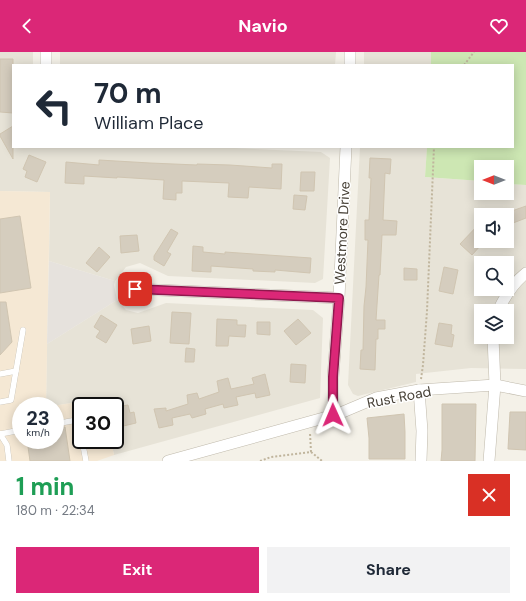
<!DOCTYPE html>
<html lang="en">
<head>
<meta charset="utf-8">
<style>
  body { margin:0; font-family:"DM Sans",sans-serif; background:#f2f2f3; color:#1f2937; height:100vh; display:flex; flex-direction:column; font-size:15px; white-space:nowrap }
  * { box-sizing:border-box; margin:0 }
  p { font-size:13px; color:#747a83 }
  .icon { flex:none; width:22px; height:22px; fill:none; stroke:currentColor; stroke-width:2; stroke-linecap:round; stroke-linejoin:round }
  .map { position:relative; height:409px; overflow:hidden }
  .panel { display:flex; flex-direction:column; background:#fff; flex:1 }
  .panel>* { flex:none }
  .banner { position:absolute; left:12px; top:12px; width:502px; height:84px; border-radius:0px; box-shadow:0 2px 10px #0003; background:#fff; color:#1f2937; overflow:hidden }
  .needle { width:26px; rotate:270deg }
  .buttons { position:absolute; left:474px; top:108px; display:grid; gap:8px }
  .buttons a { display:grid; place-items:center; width:40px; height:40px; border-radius:0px; background:#fff; box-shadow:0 2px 10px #0003; font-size:20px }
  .speed { position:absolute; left:12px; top:345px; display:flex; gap:8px; font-size:20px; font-weight:700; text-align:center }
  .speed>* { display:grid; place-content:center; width:52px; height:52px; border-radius:50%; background:#fff; box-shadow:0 2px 10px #0003; line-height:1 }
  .speed small { font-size:10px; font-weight:400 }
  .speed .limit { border:2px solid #111; border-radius:6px; background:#fff; color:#111 }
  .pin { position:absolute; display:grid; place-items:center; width:34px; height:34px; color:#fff; margin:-17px; border-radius:8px; box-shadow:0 2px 6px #0006 }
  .me { position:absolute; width:44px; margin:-22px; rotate:359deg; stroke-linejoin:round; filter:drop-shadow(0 0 3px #0008) }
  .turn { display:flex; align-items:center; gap:14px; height:84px; padding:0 16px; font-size:18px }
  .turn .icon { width:52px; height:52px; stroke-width:2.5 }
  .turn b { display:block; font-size:28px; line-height:34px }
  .round { display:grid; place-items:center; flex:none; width:42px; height:42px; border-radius:0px; background:#f2f2f3 }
  .summary { display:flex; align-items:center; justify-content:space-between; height:68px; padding:0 16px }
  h1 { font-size:24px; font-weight:700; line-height:30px; color:#1e9e55 }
  .primary-button { display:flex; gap:8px; margin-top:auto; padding:8px 16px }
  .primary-button a { flex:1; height:46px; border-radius:0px; background:#db2777; color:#fff; font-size:16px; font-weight:700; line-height:46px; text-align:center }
  .primary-button a+a { background:#f2f2f3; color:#1f2937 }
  header { display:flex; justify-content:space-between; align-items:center; height:52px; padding:0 16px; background:#db2777; color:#fff; font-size:18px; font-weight:700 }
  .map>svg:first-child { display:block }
  .residential { fill:#e7e3d7; fill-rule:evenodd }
  .commercial { fill:#f5e8d4 }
  .industrial { fill:#e6e2dd }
  .green { fill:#cde7b3 }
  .building { fill:#d5cdbe; stroke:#d0c5b1 }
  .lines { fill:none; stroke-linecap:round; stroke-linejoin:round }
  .service-casing { stroke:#bfb9ab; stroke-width:6 }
  .minor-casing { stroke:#bfb9ab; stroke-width:12 }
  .path { stroke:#c0b59d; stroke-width:2; stroke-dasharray:2 2; stroke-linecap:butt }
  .service { stroke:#fff; stroke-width:5.5 }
  .minor { stroke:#fff; stroke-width:11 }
  .route-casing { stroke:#8e194d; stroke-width:10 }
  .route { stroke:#db2777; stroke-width:7 }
  .labels { text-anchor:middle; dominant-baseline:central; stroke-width:3; stroke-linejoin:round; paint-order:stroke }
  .street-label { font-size:14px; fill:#474137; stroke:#fff }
</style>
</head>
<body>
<header><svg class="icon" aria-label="back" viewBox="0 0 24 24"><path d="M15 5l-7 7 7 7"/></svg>Navio<svg class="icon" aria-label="heart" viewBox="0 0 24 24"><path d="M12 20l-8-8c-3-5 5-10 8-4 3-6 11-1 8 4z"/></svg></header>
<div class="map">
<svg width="526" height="409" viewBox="0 0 526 409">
  <rect width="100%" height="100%" fill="#f4f1e8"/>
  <g class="residential">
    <path d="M0,0H33V13H13V95H213L321,100L330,106L323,227L315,231L168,224L140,211L126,215L115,229L49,209L50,140L0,139Z"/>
    <path d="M60,0H336L335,13H60Z"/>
    <rect x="364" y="0" width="67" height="13"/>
    <path d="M360,95H427L425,125L481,129V141H507V132L526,133V317L471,316L416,322V330L358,344L353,342L348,333ZM481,163H507V189H481ZM481,211H507V237H481ZM481,259H507V285H481Z"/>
    <path d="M117,248L126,258L138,261L166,251L313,258L323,266L320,346L114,403L111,388H115V354H106L104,346L52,354H46L47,292Z"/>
  </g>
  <path class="commercial" d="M0,139L50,140L46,354H21V388H55V354H52L104,346L106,354H81V388H111L114,403L97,409H0Z"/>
  <path class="industrial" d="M49,209L115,229L114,233L117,248L47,292Z"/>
  <path class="green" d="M431,0H526V133L507,132V115H481V129L425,125L427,95H513V13H431Z"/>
  <g class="building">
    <path d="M0,7H13V61L0,60Z"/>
    <path d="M13,74V107L0,84V82Z"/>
    <path d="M29,103L46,110L37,130L25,125L27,119L23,117Z"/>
    <path d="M370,106L391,107L390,122L385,121L383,168L397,169L396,183H382L380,223H379L376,268H385V277H378V287H376L375,318L360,317L361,298H363L364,254L366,235L368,188H365V168H369L371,126H369Z"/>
    <path d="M99,108L150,111L197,113V112L230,113L272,116V112H282L281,137L249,135L248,146L228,145L229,131L182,129V141H176V148L163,147L164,128L117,125V126L84,124V132L65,131L66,110L99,113Z"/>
    <path d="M301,120H315L314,139H300Z"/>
    <path d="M294,143L307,144L305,158L293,157Z"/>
    <path d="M526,154V166L513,171L509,160Z"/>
    <path d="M20,164L31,236L0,241V167Z"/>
    <path d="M481,170V193L472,203L460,192Z"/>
    <path d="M171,177L178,181L167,200L171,202L164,214L154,208V204Z"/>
    <path d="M137,183L139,199L121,201L120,184Z"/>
    <path d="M193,194L203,195V200L225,202V200L311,206L310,221L275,218V220L253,219V217L211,214V220L192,219Z"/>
    <path d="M99,195L110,205L97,220L86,211Z"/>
    <path d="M444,215L458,218L453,242L439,239Z"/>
    <path d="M404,216L417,217V228H404Z"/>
    <path d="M0,250H6L12,290L0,303Z"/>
    <path d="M172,260L191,261L189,292L170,291Z"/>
    <path d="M101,263L117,273L106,291L96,285L100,279L94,275Z"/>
    <path d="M217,267L237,268V273H246L245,285L229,284L228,294H216Z"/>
    <path d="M298,267L311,281L296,293L284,279Z"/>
    <path d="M257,270H270V283L257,282Z"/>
    <path d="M439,271L452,273L451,282L454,283L452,295L435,292Z"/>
    <path d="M149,274L151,289L133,292L131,277Z"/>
    <path d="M186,296L195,297L194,310H185Z"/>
    <path d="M291,312L306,313L305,331L290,330Z"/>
    <path d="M265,322L270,343L256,346L255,341L236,345L238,353L224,356L223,352L205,357L206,362L192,366L190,362L172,366L173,373L159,376L154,357L166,356V359L188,352L187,343L197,341L199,347L219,340L217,329L228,326L231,337L254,332L252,326Z"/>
    <path d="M442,352H476L475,409H441L442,398Z"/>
    <path d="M128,353L130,361L134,360L136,371L115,376V363H118L116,355Z"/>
    <path d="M510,360H526V398L508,397Z"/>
    <path d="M404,362L405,380V407H369V386L367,366Z"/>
    <path d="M64,375H65L70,409H30L27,388H55V376Z"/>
  </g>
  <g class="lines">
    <defs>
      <g id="service">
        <path d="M0,322L16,319"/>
        <path d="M0,350L11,348L23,278"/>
        <path d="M55,372L77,368L81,386"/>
        <path d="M0,382L7,393L9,409"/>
        <path d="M0,382L21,378"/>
        <path d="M82,388L86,409"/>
      </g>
      <g id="minor">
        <path d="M46,13V0"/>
        <path d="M350,13V0"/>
        <path d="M135,237L339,246"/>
        <path d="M498,259C505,244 513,231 526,221"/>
        <path d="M419,338L422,379L421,409"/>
        <path d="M333,363V325L339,246L346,95"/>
        <path d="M168,409L338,362L376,346L419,338L495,333L526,339"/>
        <path d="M489,409L495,333L493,285"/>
      </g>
    </defs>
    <use href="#service" class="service-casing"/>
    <use href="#minor" class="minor-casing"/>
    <g class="path">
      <path d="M464,13L474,0"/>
      <path d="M421,327L423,313L427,259L434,95"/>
      <path d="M311,400L322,409"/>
      <path d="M260,409L271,405L311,400L310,381"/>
    </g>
    <use href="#service" class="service"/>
    <use href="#minor" class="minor"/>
  </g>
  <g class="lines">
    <defs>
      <path id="route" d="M135,237L339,246L333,325V363"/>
    </defs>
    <use href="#route" class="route-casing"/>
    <use href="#route" class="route"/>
  </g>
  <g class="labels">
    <g class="street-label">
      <text transform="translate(342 181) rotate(-87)">Westmore Drive</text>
      <text transform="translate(399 345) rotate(-11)">Rust Road</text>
    </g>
  </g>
</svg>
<div class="buttons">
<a><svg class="needle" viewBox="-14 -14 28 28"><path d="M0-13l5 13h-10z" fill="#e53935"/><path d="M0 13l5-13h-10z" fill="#747a83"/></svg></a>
<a><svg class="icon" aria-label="sound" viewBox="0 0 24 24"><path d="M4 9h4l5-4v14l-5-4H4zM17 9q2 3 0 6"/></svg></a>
<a><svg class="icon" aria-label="search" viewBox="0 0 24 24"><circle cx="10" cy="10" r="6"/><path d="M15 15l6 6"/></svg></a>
<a><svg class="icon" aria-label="layers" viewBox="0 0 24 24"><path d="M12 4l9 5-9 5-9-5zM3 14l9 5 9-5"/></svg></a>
</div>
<div class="speed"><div>23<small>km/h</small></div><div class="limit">30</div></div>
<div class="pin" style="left:135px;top:237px;background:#d93025"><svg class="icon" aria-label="arrive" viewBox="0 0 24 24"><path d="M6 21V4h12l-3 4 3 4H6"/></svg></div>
<svg class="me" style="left:333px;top:363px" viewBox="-20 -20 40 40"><path d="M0-17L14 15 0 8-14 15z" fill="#db2777" stroke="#fff" stroke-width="4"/></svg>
<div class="banner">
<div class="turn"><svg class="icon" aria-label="left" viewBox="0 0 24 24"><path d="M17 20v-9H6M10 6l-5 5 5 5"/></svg><div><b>70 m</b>William Place</div></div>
</div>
</div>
<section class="panel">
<div class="summary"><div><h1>1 min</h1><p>180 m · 22:34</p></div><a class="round" style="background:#d93025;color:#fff"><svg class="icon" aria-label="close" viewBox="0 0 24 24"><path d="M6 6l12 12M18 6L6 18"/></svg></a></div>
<div class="primary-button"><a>Exit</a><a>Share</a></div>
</section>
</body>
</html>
